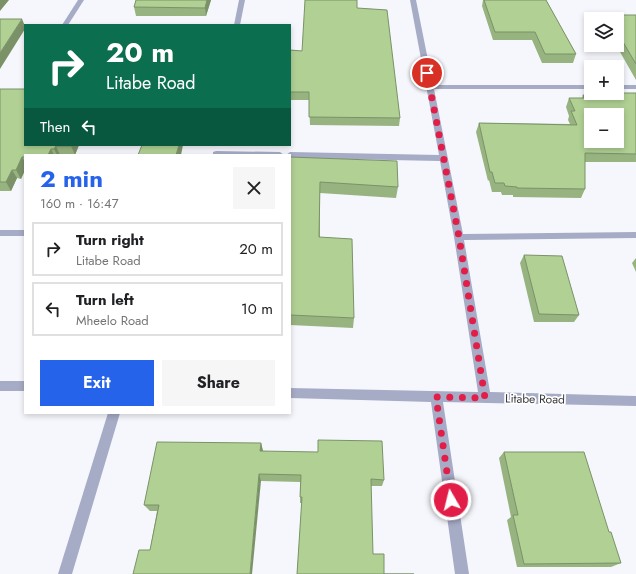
<!DOCTYPE html>
<html lang="en">
<head>
<meta charset="utf-8">
<style>
  body { margin:0; font-family:Jost,sans-serif; background:#f6f6f6; color:#202124; height:100vh; display:flex; flex-direction:column; font-size:15px; white-space:nowrap }
  * { box-sizing:border-box; margin:0 }
  p { font-size:13px; color:#757577 }
  .icon { flex:none; width:22px; height:22px; fill:none; stroke:currentColor; stroke-width:2; stroke-linecap:round; stroke-linejoin:round }
  .map { position:relative; flex:1; overflow:hidden }
  .side { position:absolute; left:24px; top:154px; width:267px; height:260px; display:flex; flex-direction:column; background:#fff; border-radius:0px; box-shadow:0 2px 6px #0003 }
  .side>* { flex:none }
  .top-card { position:absolute; left:24px; top:24px; width:267px; height:122px; border-radius:0px; box-shadow:0 2px 6px #0003; background:#0b6e4f; color:#fff; overflow:hidden }
  .tools { position:absolute; left:584px; top:12px; display:grid; gap:8px }
  .tools a { display:grid; place-items:center; width:40px; height:40px; border-radius:0px; background:#fff; box-shadow:0 2px 6px #0003; font-size:20px }
  .pin { position:absolute; display:grid; place-items:center; width:34px; height:34px; color:#fff; margin:-17px; border:2px solid #fff; border-radius:50%; box-shadow:0 1px 4px #0007 }
  .me { position:absolute; width:44px; margin:-22px; rotate:352deg; stroke-linejoin:round; filter:drop-shadow(0 0 3px #0008) }
  .turn { display:flex; align-items:center; gap:14px; height:84px; padding:0 16px; font-size:18px }
  .turn .icon { width:52px; height:52px; stroke-width:2.5 }
  .turn b { display:block; font-size:28px; line-height:34px }
  .then { display:flex; align-items:center; height:38px; padding:0 16px; background:#0003; gap:8px; font-size:15px }
  .round { display:grid; place-items:center; flex:none; width:42px; height:42px; border-radius:0px; background:#f6f6f6 }
  .overview { display:flex; align-items:center; justify-content:space-between; height:68px; padding:0 16px }
  h1 { font-size:24px; font-weight:700; line-height:30px; color:#2563eb }
  .primary-button { display:flex; gap:8px; margin-top:auto; padding:8px 16px }
  .primary-button a { flex:1; height:46px; border-radius:0px; background:#2563eb; color:#fff; font-size:16px; font-weight:700; line-height:46px; text-align:center }
  .primary-button a+a { background:#f6f6f6; color:#202124 }
  ul { padding:0; list-style:none }
  li { display:flex; align-items:center; gap:12px; height:54px; margin:0 8px 6px; padding:0 8px; border:2px solid #e0e0e0; border-radius:0px }
  li div { flex:1 }
  li b { display:block; font-size:15px }
  li em { font-style:normal }
  .map>svg:first-child { display:block }
  .lines { fill:none; stroke-linecap:round; stroke-linejoin:round }
  .minor { fill:#a6abc6; fill-rule:evenodd }
  .wall { fill:#97b37f }
  .shaded-wall { fill:#7b9268 }
  .building { fill:#b0d094; stroke:#7b9268; fill-rule:evenodd }
  .route { stroke:#e11d48; stroke-width:7; stroke-dasharray:0 12.6 }
  .labels { text-anchor:middle; dominant-baseline:central; stroke-width:3.5; stroke-linejoin:round; paint-order:stroke }
  .street-label { font-size:12px; fill:#363739; stroke:#fff }
</style>
</head>
<body>
<div class="map">
<svg width="636" height="574" viewBox="0 0 636 574">
  <rect width="100%" height="100%" fill="#f6f7fc"/>
  <g class="lines">
    <g class="minor">
      <path d="M78,0H84L68,25H62Z"/>
      <path d="M239,0H245L240,25H234Z"/>
      <path d="M410,0H416L433,85H591V89H434L463,234L636,232V238L464,240L490,392L636,396V406L443,402L469,574H455L431,402L290,398V388L478,392L454,237L440,161L290,158V155H286L290,152L439,155Z"/>
      <rect x="617" y="85" width="19" height="4"/>
      <path d="M216,151L280,152L284,155H213V152Z"/>
      <rect x="0" y="230" width="25" height="6"/>
      <rect x="0" y="381" width="25" height="10"/>
      <path d="M108,413H120L72,574H58Z"/>
    </g>
  </g>
  <g class="wall">
    <path d="M136,0H211L206,16H136L134,7Z"/>
    <path d="M483,0H546L576,54L573,63H542L532,40H493L482,6Z"/>
    <path d="M357,8L400,118L399,126L310,125L309,100H290V50L302,51Z"/>
    <path d="M607,15H636V80L616,45H617V19H605Z"/>
    <path d="M0,89L79,145L75,155H25V170L21,179L17,178L11,191H0Z"/>
    <path d="M616,93H636V162H585V189L581,198L513,197V195H502L501,192H492L489,180L488,181L476,132L479,123L570,124L568,120L569,116L566,107L569,98H582L583,95L615,96Z"/>
    <path d="M290,157L398,187L396,198L320,193V237L354,318L353,328L290,325Z"/>
    <path d="M524,255L579,315L574,322H534L520,263Z"/>
    <path d="M636,258V272L632,263Z"/>
    <path d="M261,443L263,451L384,480L382,486H371L297,574L302,503H300V482L261,481L150,550L157,511H150L144,505Z"/>
    <path d="M504,452L609,532L621,563L611,567H517L507,520L511,517L499,458Z"/>
  </g>
  <g class="shaded-wall">
    <path d="M0,0H9L0,11Z"/>
    <path d="M207,0H211L206,16L205,8Z"/>
    <path d="M22,19L25,26V29L0,69V53Z"/>
    <path d="M71,145H79L75,155L71,146Z"/>
    <path d="M179,145H183L181,155H176Z"/>
    <path d="M56,146L60,155H57L54,149Z"/>
    <path d="M51,149L54,155H48Z"/>
    <path d="M22,157L25,162V170L21,179L16,170Z"/>
    <path d="M12,170L17,178L11,191L6,182Z"/>
    <path d="M261,443L263,451H260Z"/>
    <path d="M259,474L261,481L252,574H250Z"/>
  </g>
  <g class="building">
    <path d="M136,0H207L205,8L134,7Z"/>
    <path d="M305,0H357V8L387,10L400,118L309,117V92H290V50L302,51Z"/>
    <path d="M484,0H546L576,54H545L535,32H495Z"/>
    <path d="M607,15H636V64L617,32V19H609Z"/>
    <path d="M0,19H22L0,53Z"/>
    <path d="M0,89H25V145H71V146H56L54,149H51L48,155H25V157H22L16,170H12L6,182H0Z"/>
    <path d="M616,93H636V154L585,153V189L517,188V187L505,186L504,183H495L492,172H490L479,123L577,125L571,111H575L569,98H584L583,95L618,97ZM591,115H617V141H591Z"/>
    <path d="M142,145H179L176,155H138Z"/>
    <path d="M290,157L397,161L398,187L320,182L319,237L352,239L354,318L290,315Z"/>
    <path d="M524,255L562,256L579,315L539,314Z"/>
    <path d="M318,440L382,441L384,480L371,479L373,554H384V574H414H297L302,497H300L301,475L259,474L250,574H133L139,550H150L159,505H144L157,442L261,443L260,451L318,452Z"/>
    <path d="M504,452H584L609,532H611L621,563L524,564L513,515H518Z"/>
  </g>
  <g class="lines">
    <path class="route" d="M427,73L459,237L485,398L436,397L451,500"/>
  </g>
  <g class="labels">
    <g class="street-label">
      <text transform="translate(535 399) rotate(1)">Litabe Road</text>
    </g>
  </g>
</svg>
<div class="tools">
<a><svg class="icon" aria-label="layers" viewBox="0 0 24 24"><path d="M12 4l9 5-9 5-9-5zM3 14l9 5 9-5"/></svg></a>
<a>+</a>
<a>−</a>
</div>
<div class="pin" style="left:427px;top:73px;background:#d93025"><svg class="icon" aria-label="arrive" viewBox="0 0 24 24"><path d="M6 21V4h12l-3 4 3 4H6"/></svg></div>
<svg class="me" style="left:451px;top:500px" viewBox="-20 -20 40 40"><circle r="17" fill="#e11d48" stroke="#fff" stroke-width="3"/><path d="M0-11L8 9 0 5-8 9z" fill="#fff"/></svg>
<div class="top-card">
<div class="turn"><svg class="icon" aria-label="right" viewBox="0 0 24 24"><path d="M7 20v-9h11M14 6l5 5-5 5"/></svg><div><b>20 m</b>Litabe Road</div></div>
<div class="then">Then<svg class="icon" aria-label="left" viewBox="0 0 24 24"><path d="M17 20v-9H6M10 6l-5 5 5 5"/></svg></div>
</div>
<section class="side">
<div class="overview"><div><h1>2 min</h1><p>160 m · 16:47</p></div><a class="round"><svg class="icon" aria-label="close" viewBox="0 0 24 24"><path d="M6 6l12 12M18 6L6 18"/></svg></a></div>
<ul>
<li><svg class="icon" aria-label="right" viewBox="0 0 24 24"><path d="M7 20v-9h11M14 6l5 5-5 5"/></svg><div><b>Turn right</b><p>Litabe Road</p></div><em>20 m</em></li>
<li><svg class="icon" aria-label="left" viewBox="0 0 24 24"><path d="M17 20v-9H6M10 6l-5 5 5 5"/></svg><div><b>Turn left</b><p>Mheelo Road</p></div><em>10 m</em></li>
</ul>
<div class="primary-button"><a>Exit</a><a>Share</a></div>
</section>
</div>
</body>
</html>
